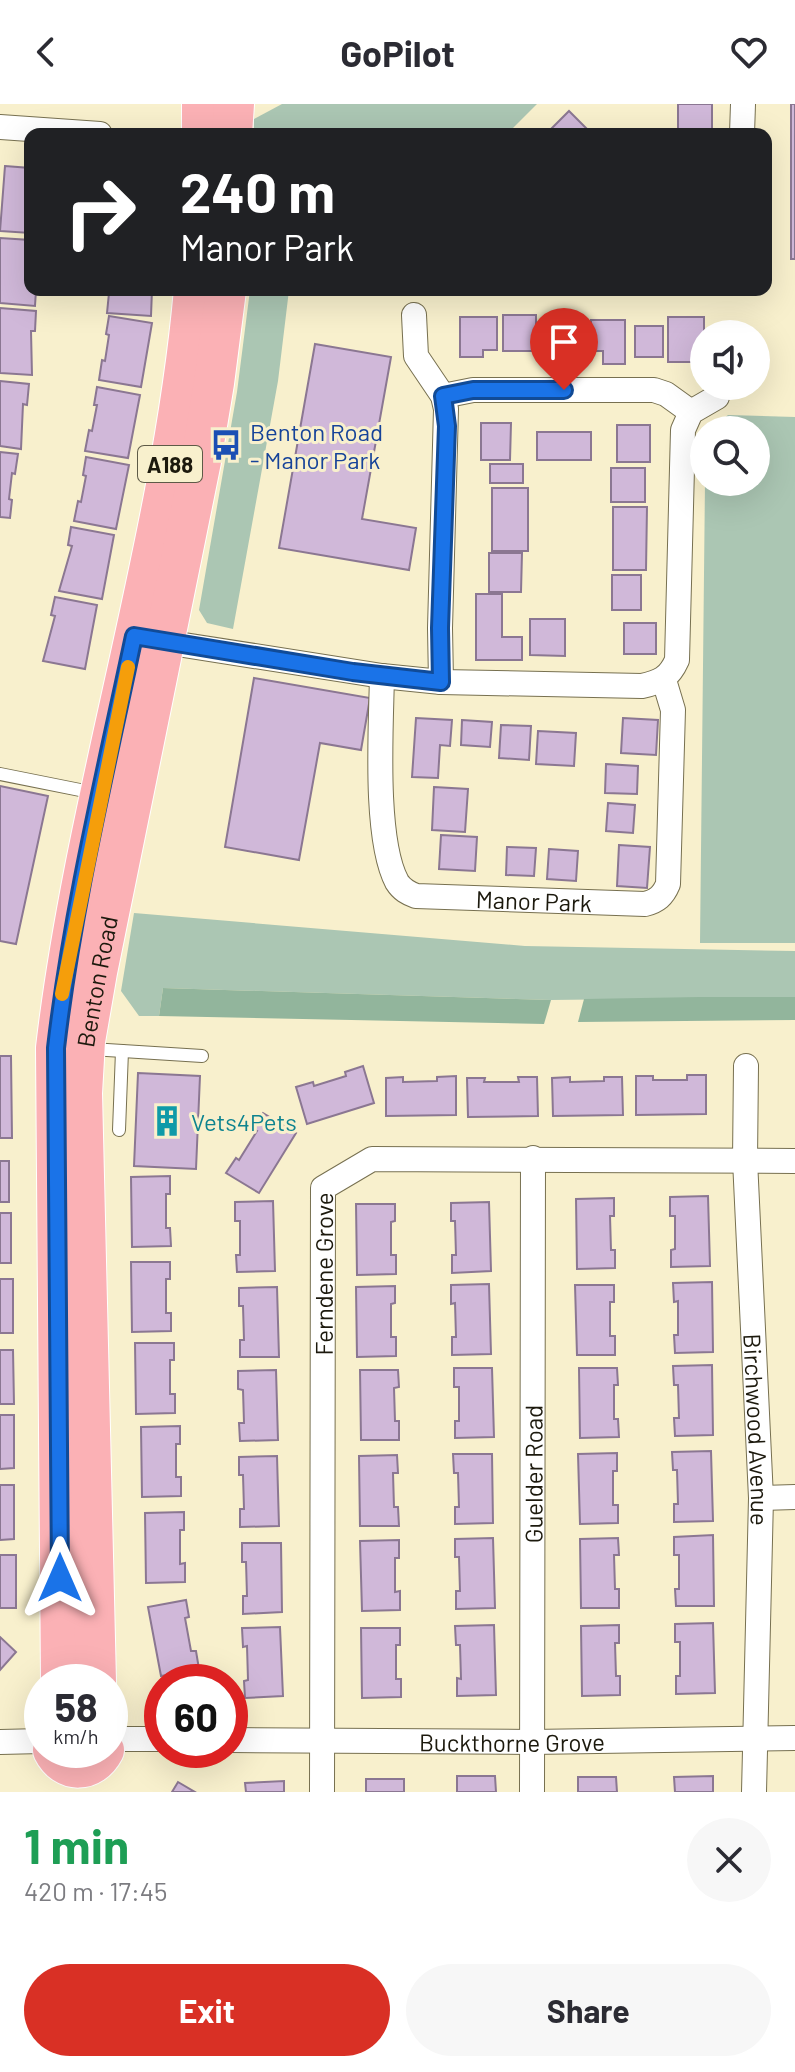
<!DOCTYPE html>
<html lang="en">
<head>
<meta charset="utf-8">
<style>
  body { margin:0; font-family:Barlow,sans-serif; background:#f7f7f7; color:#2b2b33; height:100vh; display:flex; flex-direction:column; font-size:30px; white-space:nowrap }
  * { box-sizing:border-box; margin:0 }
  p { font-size:26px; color:#7c7c81 }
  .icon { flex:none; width:44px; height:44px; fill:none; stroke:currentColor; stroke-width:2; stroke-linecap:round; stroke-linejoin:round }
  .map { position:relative; height:1688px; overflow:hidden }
  .panel { display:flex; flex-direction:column; background:#fff; flex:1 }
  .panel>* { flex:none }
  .banner { position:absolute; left:24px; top:24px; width:748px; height:168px; border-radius:16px; box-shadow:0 8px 32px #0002; background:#202124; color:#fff; overflow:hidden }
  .fabs { position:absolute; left:690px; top:216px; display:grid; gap:16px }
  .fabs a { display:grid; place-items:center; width:80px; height:80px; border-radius:50%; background:#fff; box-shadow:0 8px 32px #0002; font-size:40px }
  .speed { position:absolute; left:24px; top:1560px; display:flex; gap:16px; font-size:40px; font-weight:700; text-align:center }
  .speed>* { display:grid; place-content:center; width:104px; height:104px; border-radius:50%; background:#fff; box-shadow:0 8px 32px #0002; line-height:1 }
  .speed small { font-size:20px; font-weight:400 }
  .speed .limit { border:12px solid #d22; background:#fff; color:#111 }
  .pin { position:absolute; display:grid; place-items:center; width:68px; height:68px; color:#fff; margin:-82px -34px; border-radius:50% 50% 50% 0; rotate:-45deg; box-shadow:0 0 8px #0007 }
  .pin .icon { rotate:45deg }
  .me { position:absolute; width:88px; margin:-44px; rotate:0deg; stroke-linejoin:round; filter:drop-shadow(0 0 6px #0008) }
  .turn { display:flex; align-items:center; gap:28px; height:168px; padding:0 24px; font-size:36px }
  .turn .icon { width:104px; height:104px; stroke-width:2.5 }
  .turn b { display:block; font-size:56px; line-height:68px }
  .round { display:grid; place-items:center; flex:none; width:84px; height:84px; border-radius:42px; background:#f7f7f7 }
  .summary { display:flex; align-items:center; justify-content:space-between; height:136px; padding:0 24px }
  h1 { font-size:48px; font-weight:700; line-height:60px; color:#1e9e55 }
  .cta { display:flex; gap:16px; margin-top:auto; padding:16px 24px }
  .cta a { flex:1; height:92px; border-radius:48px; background:#d93025; color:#fff; font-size:32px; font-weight:700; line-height:92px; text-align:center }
  .cta a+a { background:#f7f7f7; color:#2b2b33 }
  header { display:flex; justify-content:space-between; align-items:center; height:104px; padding:0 24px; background:#fff; font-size:36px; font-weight:700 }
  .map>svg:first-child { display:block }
  .green { fill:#abc6b3 }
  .forest { fill:#92b59c }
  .building { fill:#d0b8d9; stroke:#8b7792; stroke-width:2 }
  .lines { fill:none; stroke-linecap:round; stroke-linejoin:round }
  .service-casing { stroke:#777050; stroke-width:14 }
  .minor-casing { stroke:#777050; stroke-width:26 }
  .primary-casing { stroke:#fff; stroke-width:42 }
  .service { stroke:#fff; stroke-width:12 }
  .minor { stroke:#fff; stroke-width:24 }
  .primary { stroke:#fbb1b5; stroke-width:40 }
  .route-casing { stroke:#114b97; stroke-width:20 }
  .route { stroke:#1a73e8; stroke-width:14 }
  .slow { stroke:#f59e0b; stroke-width:14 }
  .labels { text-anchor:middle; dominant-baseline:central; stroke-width:6; stroke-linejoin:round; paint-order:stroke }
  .shield { fill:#f8f0cd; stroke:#5e5a47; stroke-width:2 }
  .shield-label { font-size:22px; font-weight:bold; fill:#1c190d }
  .transit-label { font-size:24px; fill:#164399; stroke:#f8f0cd; text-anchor:start }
  .street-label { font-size:24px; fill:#1c190d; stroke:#f8f0cd }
  .culture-label { font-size:24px; fill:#0d838f; stroke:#f8f0cd; text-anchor:start }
</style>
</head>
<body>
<header><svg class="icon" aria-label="back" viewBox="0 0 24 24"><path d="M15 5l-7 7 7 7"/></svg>GoPilot<svg class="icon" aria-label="heart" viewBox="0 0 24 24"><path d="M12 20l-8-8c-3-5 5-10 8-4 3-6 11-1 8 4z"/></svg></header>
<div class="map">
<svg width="795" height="1688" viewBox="0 0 795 1688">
  <rect width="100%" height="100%" fill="#f8f0cd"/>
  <g class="green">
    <path d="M282,0H537L507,30H254V15Z"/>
    <path d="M250,186H289L278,277L233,525L207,519L199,506L237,288Z"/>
    <path d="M728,311L795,313V839H700L705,378H756V326H710Z"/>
    <path d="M134,809L525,842L795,847V893L551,896L163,884L159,912H139L121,887Z"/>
  </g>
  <g class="forest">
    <path d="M163,884L551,896L544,920L159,912Z"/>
    <path d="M699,893H795V916L578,918L584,895Z"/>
  </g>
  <g class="building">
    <rect x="678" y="0" width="34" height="30"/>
    <rect x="791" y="0" width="4" height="155"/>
    <path d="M569,7L590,28L588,30H546Z"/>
    <path d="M5,62L30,64V129L0,127Z"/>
    <path d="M0,134L30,136V186H36L35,202L0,199Z"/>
    <path d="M112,186H152L151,212L107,209L109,189H112Z"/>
    <path d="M0,204L36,207L35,227H31L32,271L0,269Z"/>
    <rect x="503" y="211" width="33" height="36"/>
    <rect x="546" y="211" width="36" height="39"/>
    <path d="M109,212L152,219L141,283L99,276L102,256L105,257L109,231L106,230Z"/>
    <path d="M460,213H497V246H483V253H460Z"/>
    <rect x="668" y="213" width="36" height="45"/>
    <path d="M591,216H625V260H603V247H591Z"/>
    <rect x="635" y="222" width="28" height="31"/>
    <path d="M315,240L391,253L362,415L416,424L409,466L279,444Z"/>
    <path d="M0,277L29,280L27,301L23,300L21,345L0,342Z"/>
    <path d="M97,283L140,291L128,354L85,347L89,326L92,327L97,301H94Z"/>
    <path d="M481,319H511L510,356H481Z"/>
    <rect x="617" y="321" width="33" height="37"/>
    <rect x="537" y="328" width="54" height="28"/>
    <path d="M0,348L18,350L15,370L12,369L9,395L12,396L10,414L0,413Z"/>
    <path d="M86,353L129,361L116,425L74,417L78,397L81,398L86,372L83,371Z"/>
    <rect x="490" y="360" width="33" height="19"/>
    <rect x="611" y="364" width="34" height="34"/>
    <rect x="492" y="384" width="36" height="63"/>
    <path d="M613,403H647L646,466H613Z"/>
    <path d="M71,423L114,431L102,495L59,487L72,442L68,441Z"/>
    <path d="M489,449H522L521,488H489Z"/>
    <rect x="612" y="471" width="29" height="35"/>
    <path d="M476,490H502V533H522V556H476Z"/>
    <path d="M55,493L97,501L85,565L43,557L55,512L51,511Z"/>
    <path d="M530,515H565V552L530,551Z"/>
    <rect x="624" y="519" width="32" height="31"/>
    <path d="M254,574L370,594L361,646L320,639L299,756L225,743Z"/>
    <path d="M416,614L452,616L450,642L440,641L438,674L412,673Z"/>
    <path d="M623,614L658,616L656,651L621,649Z"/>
    <path d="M462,616L492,618L490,643L461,641Z"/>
    <path d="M501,621L531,622L529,656L499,654Z"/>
    <path d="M538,627L576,629L574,662L536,660Z"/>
    <path d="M606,660L638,662L637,690L605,689Z"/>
    <path d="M0,682L48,692L16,840L0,837Z"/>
    <path d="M434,683L468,685L465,728L432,726Z"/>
    <path d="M608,699L635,701L633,729L606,727Z"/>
    <path d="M441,731L477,733L475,767L439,765Z"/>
    <path d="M619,741L650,743L647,784L617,782Z"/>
    <path d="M507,743L536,744L534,772L506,771Z"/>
    <path d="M549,745L578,747L576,777L547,775Z"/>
    <path d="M0,952H11L12,1034H0Z"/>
    <path d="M363,962L374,999L307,1020L296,983L313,978L314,982L346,972L345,968Z"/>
    <path d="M138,969L200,972L196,1065L134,1062Z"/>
    <path d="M687,971H706V1010L636,1011V972H653V976H687Z"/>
    <path d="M456,972V1011L386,1012V974L403,973V978L437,977V973Z"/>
    <path d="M518,973H537L538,1012L468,1013L467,974H485L484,978H519Z"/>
    <path d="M570,973V978L604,977V973H622L623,1011L553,1012L552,974Z"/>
    <path d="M263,1009L296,1029L259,1089L226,1069L236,1054L239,1056L257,1027L253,1025Z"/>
    <rect x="0" y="1057" width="9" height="41"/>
    <path d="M170,1072V1090H166V1124H170L171,1142L132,1143L131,1073Z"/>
    <path d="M708,1092L710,1162L671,1163V1146L675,1145V1112H670V1093Z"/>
    <path d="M614,1094V1112H610L611,1146H615V1164L577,1165L576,1095Z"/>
    <path d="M273,1097L275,1167L237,1168L236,1151H240V1117H235V1098Z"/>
    <path d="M489,1098L491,1167L452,1169V1151H456L455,1117H451V1099Z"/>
    <path d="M356,1100H395V1117L391,1118V1151H396V1170L357,1171Z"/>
    <rect x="0" y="1109" width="11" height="50"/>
    <path d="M131,1158H170V1175H166V1209H171V1227L132,1228Z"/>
    <rect x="0" y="1175" width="13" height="54"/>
    <path d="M712,1178L713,1248L675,1249L674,1231H678V1197L674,1198L673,1179Z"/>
    <path d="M489,1180L491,1250L452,1251V1233H456L455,1199L451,1200V1181Z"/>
    <path d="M575,1181H614V1198H610V1232H615V1251H577Z"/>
    <path d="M395,1182V1199L391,1200V1233H396V1252L357,1253L356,1183Z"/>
    <path d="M277,1183L279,1253H240V1236H244L243,1202H239V1184Z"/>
    <path d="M135,1239H174V1256H170V1290H175V1309L136,1310Z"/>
    <path d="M0,1246H13L14,1300H0Z"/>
    <path d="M712,1261L713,1331L675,1332L674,1314H679L678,1281H674L673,1262Z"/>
    <path d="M454,1264H492L494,1333L455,1334V1317H459V1283H454Z"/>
    <path d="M579,1264H617L618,1281H614V1315H618L619,1333L580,1334Z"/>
    <path d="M276,1266L278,1336L240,1337L239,1319H244L243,1286L238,1285V1267Z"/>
    <path d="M360,1266H398L399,1283L394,1284L395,1317H399V1336H361Z"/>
    <path d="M0,1311H14V1364L0,1365Z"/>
    <path d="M180,1322V1340H176V1373H181V1392L142,1393L141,1323Z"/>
    <path d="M711,1347L713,1417L674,1418V1400H678L677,1366H673L672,1348Z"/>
    <path d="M617,1349V1367H613V1401H618V1419L580,1420L578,1350Z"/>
    <path d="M453,1350H492L493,1419L455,1420V1403H459L458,1369H454Z"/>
    <path d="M397,1351L398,1369H393L394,1403H398L399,1422H360L359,1352Z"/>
    <path d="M277,1352L279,1422L240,1423V1405H244L243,1371H239V1353Z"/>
    <path d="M0,1381H14V1435L0,1436Z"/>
    <path d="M184,1408V1426H180V1460L185,1459V1478L146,1479L145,1409Z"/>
    <path d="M713,1431L714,1502H676L675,1485H679V1451H674V1433Z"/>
    <path d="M493,1434L495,1504L456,1505V1487H460L459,1453H455V1435Z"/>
    <path d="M618,1434L619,1451H614L615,1485H619V1504H581L580,1435Z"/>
    <path d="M399,1436V1454H395V1488L400,1487V1506L362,1507L360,1437Z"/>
    <path d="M242,1439H281L282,1508L243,1510V1492H247L246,1458H242Z"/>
    <rect x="0" y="1451" width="16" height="53"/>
    <path d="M186,1496L189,1513L185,1514L191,1547H196L199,1565L161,1572L148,1503Z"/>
    <path d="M713,1519L715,1589L676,1590V1572H680V1538H675V1520Z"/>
    <path d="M494,1521L496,1591L457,1592V1574L461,1575L460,1541H456L455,1522Z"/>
    <path d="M619,1521V1539H615L616,1572H620V1591L582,1592L581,1522Z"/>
    <path d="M280,1523L283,1592L245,1594L244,1577L248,1576L247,1542L243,1543L242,1524Z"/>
    <path d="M361,1524H400V1541H396V1575H401V1593L362,1594Z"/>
    <path d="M0,1533L16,1548L0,1566Z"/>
    <path d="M457,1672H495L496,1688H457Z"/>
    <path d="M713,1672V1688H675L674,1673Z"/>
    <path d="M578,1673H616L617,1688H578Z"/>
    <rect x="366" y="1675" width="38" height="13"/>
    <path d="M284,1677V1688H246L245,1679Z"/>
    <path d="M178,1678L195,1688H172Z"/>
  </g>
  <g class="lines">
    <defs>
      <g id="service">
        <path d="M0,670L95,689"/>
        <path d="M91,945L202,952"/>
        <path d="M119,1026L122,947"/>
      </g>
      <g id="minor">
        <path d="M0,23L100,30"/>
        <path d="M742,30L743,0"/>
        <path d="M414,211L416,252L443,292L446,305L440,524L441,578"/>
        <path d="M443,292L473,286H654L666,290L691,308"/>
        <path d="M152,536L382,572L441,578L642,582C660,578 669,574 677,556L683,326L691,308L717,293"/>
        <path id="s1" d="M382,572C381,623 374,735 397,778C402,786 408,789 416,792L645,800C657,797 663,792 668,780L673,606L664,576"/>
        <path id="s2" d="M746,962L745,1056L761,1394L754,1688"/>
        <path d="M761,1394L795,1393"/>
        <path d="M110,1635H162"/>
        <path id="s3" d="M230,1636L531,1638L795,1634"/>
        <path d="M0,1638L42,1637"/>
        <path id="s4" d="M322,1688L323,1084L372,1055L795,1057"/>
        <path id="s5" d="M532,1688L533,1054"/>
      </g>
      <g id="primary">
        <path d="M202,0V30"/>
        <path d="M232,30L234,0"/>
        <path d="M61,1578L56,944C86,689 171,442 194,186"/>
        <path id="s6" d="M96,1578L82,989L85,937L97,868L201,357L214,279L226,186"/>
        <path d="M53,1646C65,1670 92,1669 104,1646"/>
      </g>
    </defs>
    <use href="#service" class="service-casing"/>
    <use href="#minor" class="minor-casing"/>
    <use href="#primary" class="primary-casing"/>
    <use href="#service" class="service"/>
    <use href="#minor" class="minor"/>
    <use href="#primary" class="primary"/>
  </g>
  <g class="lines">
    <defs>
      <path id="route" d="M60,1474L56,944C72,806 105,669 134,532L353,568L441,578L440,524L447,322L443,292L473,286H564"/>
    </defs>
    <use href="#route" class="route-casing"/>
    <use href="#route" class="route"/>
    <path class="slow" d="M62,890L128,563"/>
  </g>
  <defs>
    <symbol id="bus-bare" viewBox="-9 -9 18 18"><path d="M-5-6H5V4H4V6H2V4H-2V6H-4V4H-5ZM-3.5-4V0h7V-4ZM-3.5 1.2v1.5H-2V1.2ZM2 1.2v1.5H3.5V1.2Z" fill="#1a4fb4" stroke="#f8f0cd" stroke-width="2.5" paint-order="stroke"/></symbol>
    <symbol id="building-bare" viewBox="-9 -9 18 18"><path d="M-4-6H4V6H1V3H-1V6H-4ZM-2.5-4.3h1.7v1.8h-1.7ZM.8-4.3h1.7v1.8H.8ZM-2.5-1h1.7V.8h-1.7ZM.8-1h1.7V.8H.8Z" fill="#0f9aa8" stroke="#f8f0cd" stroke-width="2.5" paint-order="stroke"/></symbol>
  </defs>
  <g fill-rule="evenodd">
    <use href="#bus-bare" x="204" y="319" width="44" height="44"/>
    <use href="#building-bare" x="145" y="995" width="44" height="44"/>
  </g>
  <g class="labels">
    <rect class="shield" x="138" y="342" width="64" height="36" rx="6"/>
    <g class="shield-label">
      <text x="170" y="360">A188</text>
    </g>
    <g class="transit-label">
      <text x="250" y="327">Benton Road<tspan x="250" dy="28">- Manor Park</tspan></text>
    </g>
    <g class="street-label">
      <text stroke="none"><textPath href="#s1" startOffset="350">Manor Park</textPath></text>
      <text stroke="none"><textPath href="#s6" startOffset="702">Benton Road</textPath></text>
      <text stroke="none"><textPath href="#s4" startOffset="518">Ferndene Grove</textPath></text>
      <text stroke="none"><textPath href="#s2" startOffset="364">Birchwood Avenue</textPath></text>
      <text stroke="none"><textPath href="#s5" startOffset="318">Guelder Road</textPath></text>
      <text stroke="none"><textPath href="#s3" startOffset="282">Buckthorne Grove</textPath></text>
    </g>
    <g class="culture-label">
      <text x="191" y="1017">Vets4Pets</text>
    </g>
  </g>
</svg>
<div class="fabs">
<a><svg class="icon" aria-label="sound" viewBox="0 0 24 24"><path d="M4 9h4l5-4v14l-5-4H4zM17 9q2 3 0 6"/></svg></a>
<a><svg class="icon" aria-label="search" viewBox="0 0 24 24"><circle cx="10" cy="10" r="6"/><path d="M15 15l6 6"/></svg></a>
</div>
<div class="speed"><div>58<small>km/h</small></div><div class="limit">60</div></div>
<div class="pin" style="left:564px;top:286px;background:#d93025"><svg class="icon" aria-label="arrive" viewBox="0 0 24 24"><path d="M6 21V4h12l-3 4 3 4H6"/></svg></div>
<svg class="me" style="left:60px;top:1474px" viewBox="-20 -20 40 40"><path d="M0-17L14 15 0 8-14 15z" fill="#1a73e8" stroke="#fff" stroke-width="4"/></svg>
<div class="banner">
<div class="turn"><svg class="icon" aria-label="right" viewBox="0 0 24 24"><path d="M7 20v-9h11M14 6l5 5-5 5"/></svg><div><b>240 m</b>Manor Park</div></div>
</div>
</div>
<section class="panel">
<div class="summary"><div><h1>1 min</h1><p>420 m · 17:45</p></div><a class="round"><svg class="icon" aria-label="close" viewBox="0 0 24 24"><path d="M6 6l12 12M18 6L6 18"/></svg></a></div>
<div class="cta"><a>Exit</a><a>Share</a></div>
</section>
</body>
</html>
